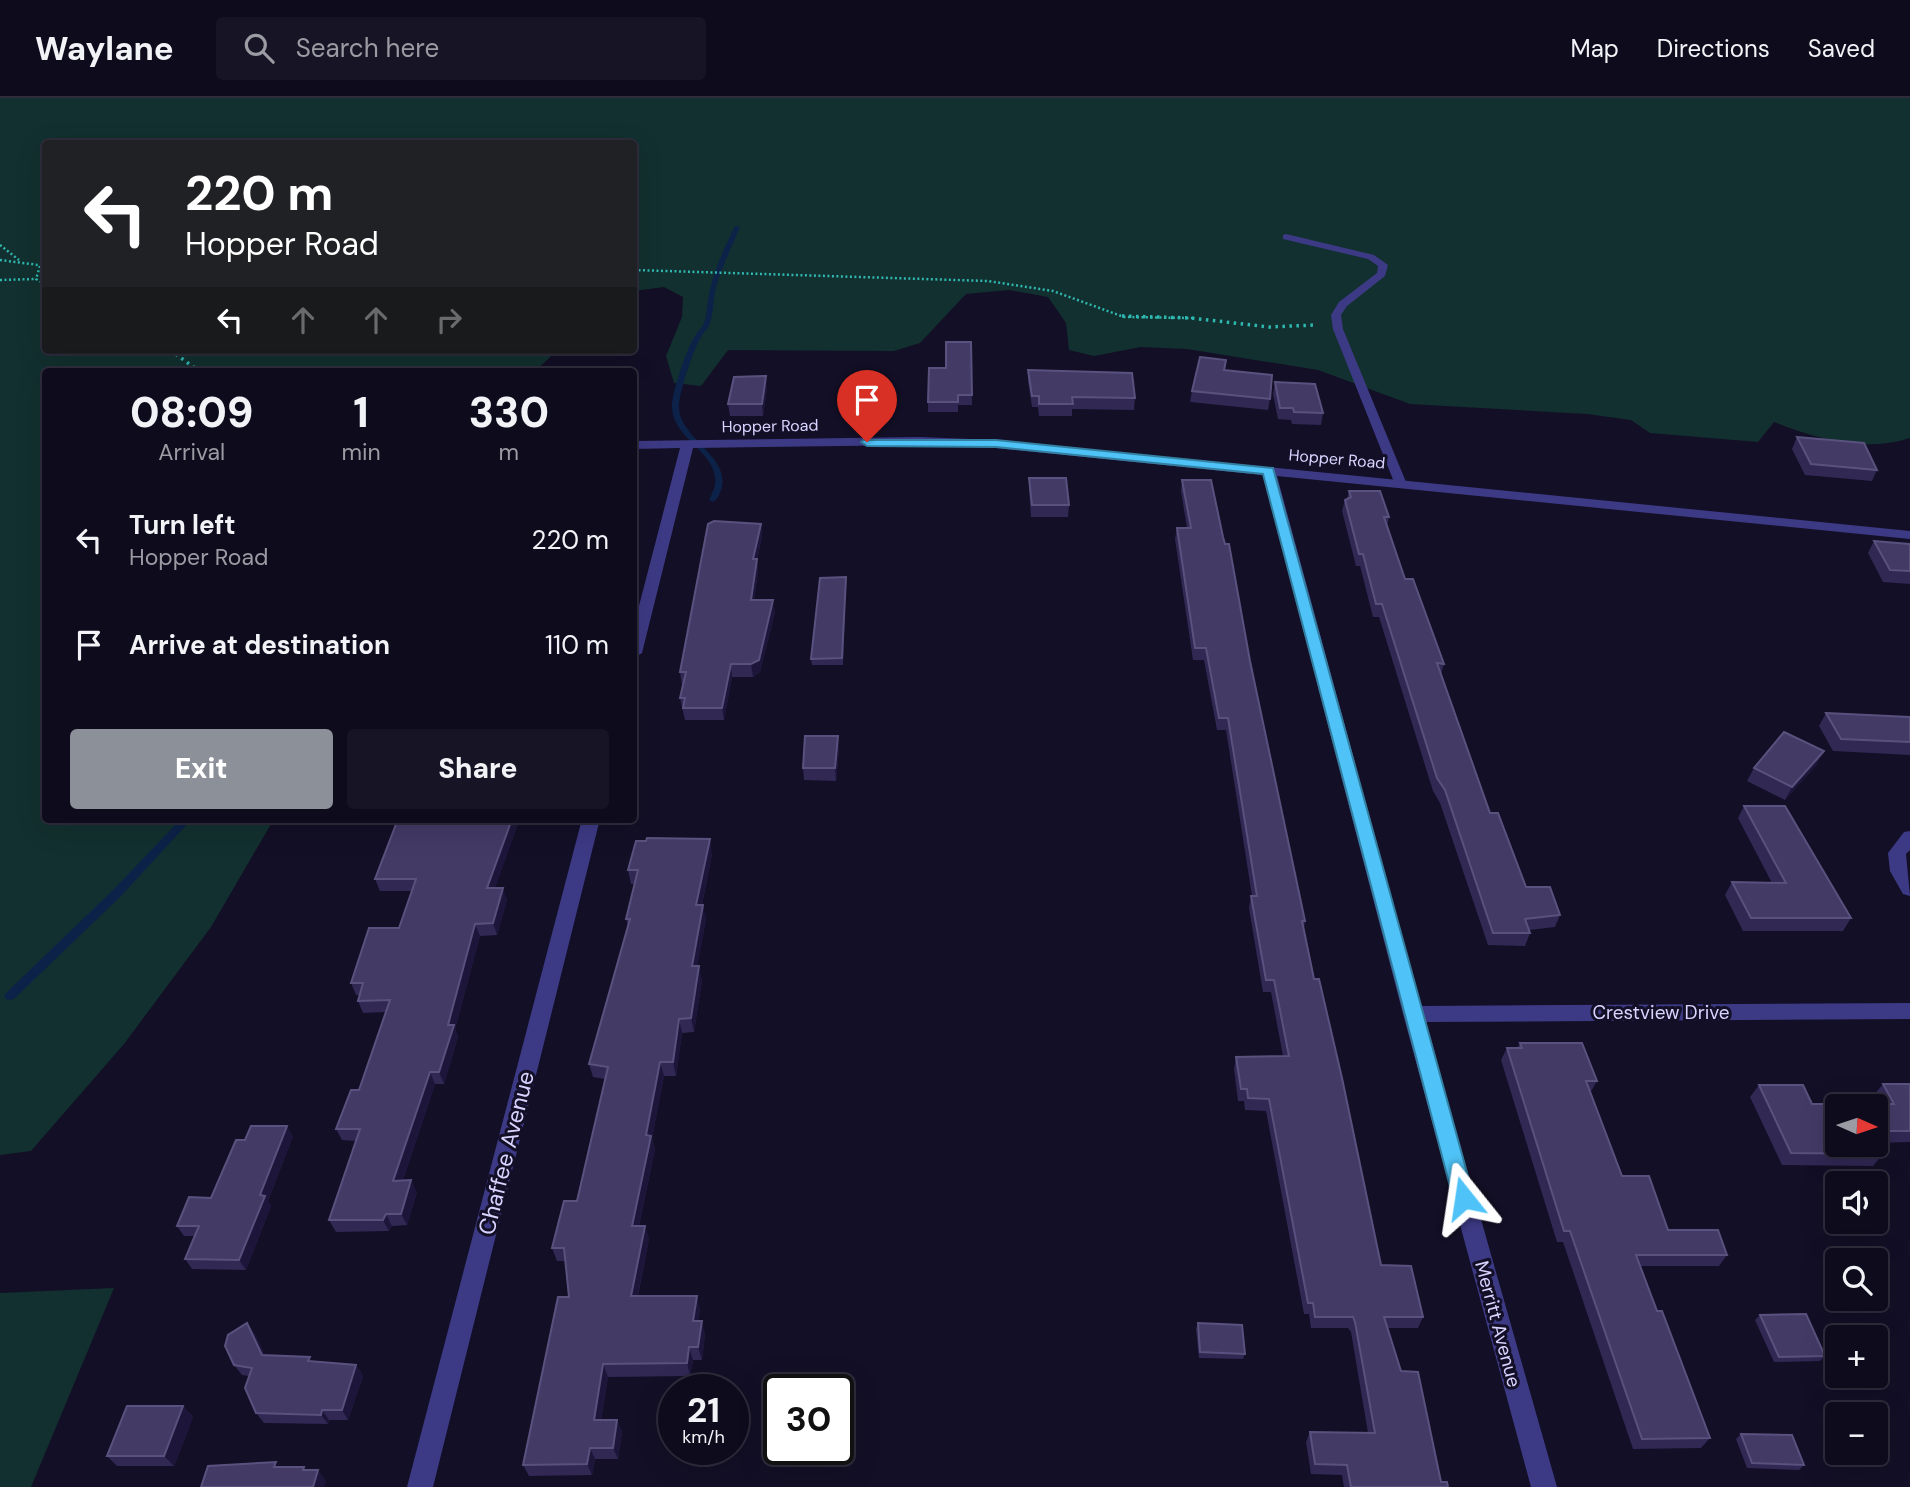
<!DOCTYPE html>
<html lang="en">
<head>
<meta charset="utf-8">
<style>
  body { margin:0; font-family:"DM Sans",sans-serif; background:#171425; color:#f1f3f6; height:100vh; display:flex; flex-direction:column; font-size:26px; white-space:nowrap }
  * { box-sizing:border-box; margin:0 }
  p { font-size:23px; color:#9b9ba3 }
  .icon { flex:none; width:38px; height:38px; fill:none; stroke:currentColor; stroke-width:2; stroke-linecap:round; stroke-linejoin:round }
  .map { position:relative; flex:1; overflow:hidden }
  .side { position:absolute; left:42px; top:270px; width:595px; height:455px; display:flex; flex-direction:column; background:#0e0b1c; border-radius:7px; box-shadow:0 7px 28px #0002,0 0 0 2px #2e2b3b }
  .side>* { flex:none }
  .guide { position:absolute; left:42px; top:42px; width:595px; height:214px; border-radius:7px; box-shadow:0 7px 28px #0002,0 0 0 2px #2e2b3b; background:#202124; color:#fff; overflow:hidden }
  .needle { width:46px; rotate:93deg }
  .fabs { position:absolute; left:1825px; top:996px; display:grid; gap:14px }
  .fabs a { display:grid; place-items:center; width:63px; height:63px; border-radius:7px; background:#0e0b1c; box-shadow:0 7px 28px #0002,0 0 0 2px #2e2b3b; font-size:35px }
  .speed { position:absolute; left:658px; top:1276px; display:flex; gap:14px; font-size:35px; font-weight:700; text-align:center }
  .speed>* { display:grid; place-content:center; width:91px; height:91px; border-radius:50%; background:#0e0b1c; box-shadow:0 7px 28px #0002,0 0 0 2px #2e2b3b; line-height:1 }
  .speed small { font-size:18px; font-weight:400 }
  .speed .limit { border:4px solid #111; border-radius:10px; background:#fff; color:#111 }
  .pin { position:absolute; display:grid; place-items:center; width:60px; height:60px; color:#fff; margin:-72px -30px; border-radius:50% 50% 50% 0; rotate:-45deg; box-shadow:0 0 7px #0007 }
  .pin .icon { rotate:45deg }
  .me { position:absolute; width:77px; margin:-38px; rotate:345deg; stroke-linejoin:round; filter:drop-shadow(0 0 5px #0008) }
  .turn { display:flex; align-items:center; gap:24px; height:147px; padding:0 28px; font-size:32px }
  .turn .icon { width:91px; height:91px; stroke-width:2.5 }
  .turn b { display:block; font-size:49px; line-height:60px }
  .lanes { display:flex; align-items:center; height:66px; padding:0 28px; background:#0003; justify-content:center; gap:35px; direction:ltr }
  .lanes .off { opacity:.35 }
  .eta { display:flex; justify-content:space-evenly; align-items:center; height:119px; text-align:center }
  .eta b { font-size:42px; font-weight:800; line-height:49px }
  .button { display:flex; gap:14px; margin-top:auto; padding:14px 28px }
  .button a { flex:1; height:80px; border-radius:7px; background:#8c9099; color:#fff; font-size:28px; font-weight:800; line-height:80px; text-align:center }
  .button a+a { background:#171425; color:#f1f3f6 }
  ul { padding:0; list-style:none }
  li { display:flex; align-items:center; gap:21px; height:105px; padding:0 28px }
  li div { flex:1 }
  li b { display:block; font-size:26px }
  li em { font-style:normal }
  header { display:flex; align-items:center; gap:42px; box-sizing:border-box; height:98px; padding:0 35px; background:#0e0b1c; border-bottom:2px solid #2e2b3b }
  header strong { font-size:33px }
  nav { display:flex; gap:38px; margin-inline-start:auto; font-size:24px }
  .search { width:490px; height:63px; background:#171425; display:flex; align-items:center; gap:18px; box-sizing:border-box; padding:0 24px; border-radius:7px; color:#9b9ba3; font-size:26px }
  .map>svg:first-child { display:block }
  .green { fill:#12302f }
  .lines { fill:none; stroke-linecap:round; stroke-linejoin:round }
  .stream { fill:#0c2248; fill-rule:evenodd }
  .path-far1 { stroke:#2fb8b0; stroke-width:2.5; stroke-dasharray:2 2.5; stroke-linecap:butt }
  .path { stroke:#2fb8b0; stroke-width:3.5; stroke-dasharray:2.5 4.5; stroke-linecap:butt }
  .lane { fill:#3d3a85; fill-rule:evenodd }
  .street { fill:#3d3a85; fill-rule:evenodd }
  .wall { fill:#312854; fill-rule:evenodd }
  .shaded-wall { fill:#1d163a }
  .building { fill:#433a66; stroke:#5a527e; stroke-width:2 }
  .route { fill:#4fc3f7; stroke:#337fa1; stroke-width:2 }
  .labels { text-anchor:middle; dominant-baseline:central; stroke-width:6; stroke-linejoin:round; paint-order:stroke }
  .far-street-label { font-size:16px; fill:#d9d4ff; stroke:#130f26 }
  .street-label { font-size:19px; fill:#d9d4ff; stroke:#130f26 }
  .near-street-label { font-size:23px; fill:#d9d4ff; stroke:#130f26 }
</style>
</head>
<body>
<header>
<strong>Waylane</strong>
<div class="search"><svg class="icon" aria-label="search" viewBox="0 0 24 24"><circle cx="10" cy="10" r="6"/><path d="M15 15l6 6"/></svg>Search here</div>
<nav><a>Map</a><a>Directions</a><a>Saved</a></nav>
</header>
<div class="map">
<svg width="1910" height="1389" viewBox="0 0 1910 1389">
  <rect width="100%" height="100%" fill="#130f26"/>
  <g class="green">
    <path d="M0,0H1910V340C1864,355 1817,341 1774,324L1758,344L1650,335L1631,322L1587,316L1410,306L1318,272L1187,251L1141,249L1094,258L1069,252L1066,225L1048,199L1009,192L966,196L920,245L894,253L728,252L701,288L674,285L666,258L682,219L683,199L664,189L634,193V46H46V252H558L535,273H46V721H274L211,829L124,946L31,1053L0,1057Z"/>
    <path d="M114,1190L31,1389H0V1195Z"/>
  </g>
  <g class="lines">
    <g class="stream">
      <path d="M735,128L740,129C732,149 722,168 716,189C713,201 714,214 710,225C708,231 704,234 701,239C694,250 678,297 679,310C680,341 732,359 721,392C719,397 718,401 713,404L709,402C711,397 714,392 715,387C720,355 672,341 672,309C671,296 687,250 695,238C698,233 702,230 704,225C708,213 707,200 711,188C716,167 726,147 735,128Z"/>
      <path d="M181,721H192L121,798L14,901L10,902L6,901L4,898L6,895L113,792Z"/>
    </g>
    <g class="path-far1">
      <path d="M0,147L19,162"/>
      <path d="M0,162L46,168"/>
      <path d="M40,168L36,181L46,187"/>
      <path d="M634,172L988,183L1053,193L1124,219L1192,220"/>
      <path d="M0,182L36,181"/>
    </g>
    <g class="path">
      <path d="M1122,218L1191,220L1269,229L1315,227"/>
      <path d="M170,252L199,273"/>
    </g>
    <path class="lane" d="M1286,136L1374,157L1388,167L1385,178L1347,208L1341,217L1343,231L1406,384L1404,387L1400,388L1394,384L1333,231L1331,217L1339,204L1377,175L1378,168L1368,161L1283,141V137Z"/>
    <g class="street">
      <path d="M919,339L996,342L1910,433V441L1277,378L1421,908L1910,905V921L1425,924L1557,1389H1531L1403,916L1263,377L996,350L919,347L693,350L642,555L634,560V527L680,350L634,351V343Z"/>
      <path d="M582,721H600L433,1389H407Z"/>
      <path d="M1910,733V752L1906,756L1910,798L1903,796L1890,773L1888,755L1904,734Z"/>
    </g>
  </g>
  <g class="wall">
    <path d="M971,244L972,307H958V314H928V304L946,270Z"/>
    <path d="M1226,262L1225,272L1270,301L1268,312L1190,304L1192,293Z"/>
    <path d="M1028,272L1135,300L1134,312L1072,311V318H1039L1038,309H1032L1028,283Z"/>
    <path d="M1275,284L1323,315L1321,327L1292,326L1291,322L1278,321L1273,296Z"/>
    <path d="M767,290L763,318H730L728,306Z"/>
    <path d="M1797,339L1877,372L1872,383L1805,377L1792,351Z"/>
    <path d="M1029,380L1069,407L1068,419H1031L1029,392Z"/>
    <path d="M1182,382L1223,439L1305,823L1304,830L1314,881L1381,1167L1423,1219L1418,1230H1387L1401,1273L1441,1384L1448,1389H1344L1342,1377L1311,1376L1306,1344L1310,1334L1368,1335L1351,1234L1348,1230H1311L1309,1216H1304L1266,1013L1245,1012L1244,1003H1238L1234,971L1236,959L1283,958L1271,894H1263L1249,810L1251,798H1252L1226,632H1217L1204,562H1193L1175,441L1177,430H1187L1181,393Z"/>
    <path d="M1349,393L1389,419L1387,428L1405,481L1444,566L1441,576L1490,715L1526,789L1560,817L1555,829L1529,832L1530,835L1525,848L1488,847L1440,705L1433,693L1379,519H1373L1360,468H1356L1342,413L1345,402L1347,401Z"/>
    <path d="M761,426L762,438L757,462L758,473L754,502L775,514L760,574L753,579H732L724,622H685L680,600L682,587L680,574Z"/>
    <path d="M1874,443L1910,448V486L1883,484L1868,455Z"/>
    <path d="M846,479L843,567H812L811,561Z"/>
    <path d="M1826,615L1910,619V657L1833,653L1819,628Z"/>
    <path d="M839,651L836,683L804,682L803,670Z"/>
    <path d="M1817,666L1785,702L1747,683L1754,670Z"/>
    <path d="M1744,708L1851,820L1843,833H1743L1725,797L1732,784L1772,785L1738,720Z"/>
    <path d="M398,721L496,790L507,802L497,837L480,838L455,931L458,939L444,986H435L403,1082L417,1094L407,1127L392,1128L389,1133L336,1134L329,1122L356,1043L342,1042L336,1031L359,992L386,914L363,915L358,903L360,897H356L351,885L399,830L412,793H380L375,781Z"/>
    <path d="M712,756L702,807L706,821L697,868L702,882L694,934L682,935L676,978H664L652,1040L655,1051L639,1128H645L649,1141L638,1198L700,1211L698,1223L705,1236L702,1262H693L690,1278L608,1279L601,1322H617L622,1334L618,1361H595L592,1377L529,1378L523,1367L569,1199L566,1163H557L552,1150L577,1103L605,981L593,979L589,966L628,828L626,821L635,786H631L628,772Z"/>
    <path d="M1520,945L1597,983L1590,995L1622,1078L1668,1132L1727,1157L1719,1168H1640L1710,1340L1701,1350L1633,1351L1563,1144H1557L1501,962L1507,950H1517Z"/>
    <path d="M1883,986H1910V1044L1877,1045L1883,1056L1873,1068L1782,1067L1750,999L1759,987L1812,1006H1878L1873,998ZM1838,1008H1876V1046Z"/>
    <path d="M293,1038L268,1103L271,1108L246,1172L192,1171L185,1161L195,1138H184L177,1128Z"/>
    <path d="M1760,1217L1825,1258L1820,1263L1774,1264L1755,1222Z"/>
    <path d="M1198,1225L1245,1256L1243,1261L1199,1260L1196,1231Z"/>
    <path d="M255,1236L265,1257L313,1264L356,1267L363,1278L348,1322H329L328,1326L264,1325L256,1315L249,1278L242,1277L234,1267Z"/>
    <path d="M183,1308L193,1319L174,1368H117L107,1358Z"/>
    <path d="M1741,1336L1804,1367L1799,1372L1747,1370L1736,1341Z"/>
  </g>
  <g class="shaded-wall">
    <path d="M766,278L767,290L763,318L762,306Z"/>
    <path d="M761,426L762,438L757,462L758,473L752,514L751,502L753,461Z"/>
    <path d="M773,502L775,514L760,574L753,579L751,566Z"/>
    <path d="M731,566L732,579L724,622L722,610Z"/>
    <path d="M838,638L839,651L836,683L835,670Z"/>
    <path d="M1824,653L1817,666L1785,702L1792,689Z"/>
    <path d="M512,721H520L491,802L487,790Z"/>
    <path d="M710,741L712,756L699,821L696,807Z"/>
    <path d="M503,790L507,802L497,837L493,825Z"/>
    <path d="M703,807L706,821L695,882L692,868Z"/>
    <path d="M475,826L480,838L455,931L458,939L444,986L439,974L448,927Z"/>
    <path d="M699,868L702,882L694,934L691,920Z"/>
    <path d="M679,921L682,935L676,978L673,964Z"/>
    <path d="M660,964L664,978L652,1040L655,1051L636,1141L632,1128L646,1037Z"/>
    <path d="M430,974L435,986L399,1094L393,1083Z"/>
    <path d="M287,1028L293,1038L268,1103L271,1108L246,1172L239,1162L260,1097Z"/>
    <path d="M411,1082L417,1094L407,1127L401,1116Z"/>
    <path d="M386,1116L392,1128L389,1133L383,1122Z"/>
    <path d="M645,1128L649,1141L635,1211L631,1198Z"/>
    <path d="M697,1198L700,1211L697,1236L693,1223Z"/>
    <path d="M702,1223L705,1236L702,1262L698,1249Z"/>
    <path d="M247,1225L255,1236L270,1267L262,1257Z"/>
    <path d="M689,1249L693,1262L690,1278L687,1265Z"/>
    <path d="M603,1266L608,1279L599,1334L594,1322Z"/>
    <path d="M356,1267L363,1278L348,1322L342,1312Z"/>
    <path d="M183,1308L193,1319L174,1368L164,1358Z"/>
    <path d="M322,1312L329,1322L328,1326L321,1317Z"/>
    <path d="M617,1322L622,1334L618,1361L613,1350Z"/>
    <path d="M590,1350L595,1361L592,1377L587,1366Z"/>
    <path d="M318,1372L326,1383L324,1389H313Z"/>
  </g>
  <g class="building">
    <path d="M946,244H971L972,297H958V304H928L929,270H946Z"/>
    <path d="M1200,259L1226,262L1224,272L1272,277L1270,301L1192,293Z"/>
    <path d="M1028,272L1132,275L1135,300L1072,299L1073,306H1039V298H1032Z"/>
    <path d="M766,278L762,306H728L734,279Z"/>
    <path d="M1275,284L1315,286L1323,315L1294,314L1293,310H1280Z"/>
    <path d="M1797,339L1864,345L1877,372L1811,366Z"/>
    <path d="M1029,380H1066L1069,407H1032Z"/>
    <path d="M1182,382H1211L1223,439L1225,446H1229L1250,563L1305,823H1302L1314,881H1319L1342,980L1381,1167L1411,1168L1423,1219H1384L1401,1273L1418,1274L1441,1384H1447L1448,1389H1351L1347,1367L1315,1366L1310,1334L1375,1335L1355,1224L1353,1219H1315L1313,1205H1308L1269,1001L1248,1000L1247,991H1241L1236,959L1289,958L1274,882H1266L1251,798H1257L1228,620H1219L1206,550H1195L1177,430H1191Z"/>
    <path d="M1349,393H1380L1389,419H1384L1405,481H1413L1444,566L1437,565L1490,715H1498L1526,789H1550L1560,817L1525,821L1530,835H1493L1445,692L1437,680L1382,506H1376L1363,456H1359L1345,402L1351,399Z"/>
    <path d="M714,423L761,426L753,461H757L751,502H773L759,562L751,566H731L722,610H683L685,600H680L686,574H680L708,426Z"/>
    <path d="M1874,443L1909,446L1910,448V473L1890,472Z"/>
    <path d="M846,479L842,560L811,561L820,480Z"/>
    <path d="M1826,615L1910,619V644L1841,641Z"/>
    <path d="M1784,634L1824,653L1792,689L1754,670Z"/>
    <path d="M805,638H838L835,670H803Z"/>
    <path d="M1744,708H1785L1851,820H1751L1732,784L1786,785Z"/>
    <path d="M398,721H512L487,790H503L493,825L475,826L448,927H454L439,974H430L393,1083L411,1082L401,1116H386L383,1122H329L360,1031H336L351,992H359L390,902L358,903L363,885H351L369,830H399L416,781H375Z"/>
    <path d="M647,740L710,741L696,807H703L692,868H699L691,920L679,921L673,964H660L646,1037L651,1038L632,1128H645L631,1198H697L693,1223H702L698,1249H689L687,1265L603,1266L594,1322H617L613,1350H590L587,1366L523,1367L558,1199H569L564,1150H552L564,1103H577L608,969L589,966L630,821H626L638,772H628L636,743H646Z"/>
    <path d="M1520,945H1582L1597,983H1586L1622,1078H1649L1668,1132H1718L1727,1157H1636L1657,1213H1662L1710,1340L1642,1341L1570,1133H1564L1507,950H1522Z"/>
    <path d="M1883,986H1910V1033H1876V1008H1838V1046H1876V1043L1883,1056L1791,1055L1759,987H1803L1812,1006H1894Z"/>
    <path d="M251,1028H287L260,1097L265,1098L239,1162L185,1161L199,1128H177L189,1099L211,1100L236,1042H245Z"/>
    <path d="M1806,1216L1825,1258L1779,1259L1760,1217Z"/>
    <path d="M247,1225L262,1257L310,1259L308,1263L356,1267L342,1312H322L321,1317L256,1315L245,1290L252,1270L234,1267L225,1248L228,1237Z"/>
    <path d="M1198,1225L1242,1227L1245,1256L1200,1254Z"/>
    <path d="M127,1308H183L164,1358H107Z"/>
    <path d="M1741,1336L1792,1337L1804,1367L1752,1365Z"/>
    <path d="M276,1364L274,1369H304L303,1372H318L313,1389H201L208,1368Z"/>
  </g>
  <path class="route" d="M863,342H996L1273,370L1474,1100L1471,1106L1464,1109L1456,1106L1453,1100L1263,376L996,349L867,348L861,344Z"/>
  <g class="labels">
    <g class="far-street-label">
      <text transform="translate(770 328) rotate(-1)">Hopper Road</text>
      <text transform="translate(1337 361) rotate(5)">Hopper Road</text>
    </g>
    <g class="street-label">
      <text x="1661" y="914">Crestview Drive</text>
      <text transform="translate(1498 1226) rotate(75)">Merritt Avenue</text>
    </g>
    <g class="near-street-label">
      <text transform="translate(506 1055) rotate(-76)">Chaffee Avenue</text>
    </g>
  </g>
</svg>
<div class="fabs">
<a><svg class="needle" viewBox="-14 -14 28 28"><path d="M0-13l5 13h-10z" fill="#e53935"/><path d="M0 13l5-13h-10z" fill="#9b9ba3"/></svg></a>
<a><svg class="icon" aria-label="sound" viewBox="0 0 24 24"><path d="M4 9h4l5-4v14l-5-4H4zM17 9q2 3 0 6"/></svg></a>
<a><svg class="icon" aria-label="search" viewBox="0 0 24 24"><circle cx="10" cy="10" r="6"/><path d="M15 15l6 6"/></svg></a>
<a>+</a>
<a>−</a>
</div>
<div class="speed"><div>21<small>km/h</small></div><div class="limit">30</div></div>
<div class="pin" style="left:867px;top:344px;background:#d93025"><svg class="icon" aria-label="arrive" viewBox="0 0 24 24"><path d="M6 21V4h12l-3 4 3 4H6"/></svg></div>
<svg class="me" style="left:1464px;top:1100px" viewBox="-20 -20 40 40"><path d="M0-17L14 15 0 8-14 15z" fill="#4fc3f7" stroke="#fff" stroke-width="4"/></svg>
<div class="guide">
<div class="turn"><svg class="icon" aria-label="left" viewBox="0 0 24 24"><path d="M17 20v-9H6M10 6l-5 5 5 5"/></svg><div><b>220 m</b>Hopper Road</div></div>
<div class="lanes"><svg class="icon" aria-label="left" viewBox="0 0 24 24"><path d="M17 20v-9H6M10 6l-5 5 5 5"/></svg><svg class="icon off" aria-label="ahead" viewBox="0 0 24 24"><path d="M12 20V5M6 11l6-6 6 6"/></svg><svg class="icon off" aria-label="ahead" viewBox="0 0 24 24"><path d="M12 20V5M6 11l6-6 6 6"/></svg><svg class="icon off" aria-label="right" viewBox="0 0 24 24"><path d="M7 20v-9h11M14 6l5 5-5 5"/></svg></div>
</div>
<section class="side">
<div class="eta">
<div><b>08:09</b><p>Arrival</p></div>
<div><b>1</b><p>min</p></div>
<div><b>330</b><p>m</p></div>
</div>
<ul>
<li><svg class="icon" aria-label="left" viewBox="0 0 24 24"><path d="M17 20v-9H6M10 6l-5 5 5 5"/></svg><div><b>Turn left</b><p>Hopper Road</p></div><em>220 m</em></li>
<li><svg class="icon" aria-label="arrive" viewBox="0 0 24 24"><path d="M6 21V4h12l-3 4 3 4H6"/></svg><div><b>Arrive at destination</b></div><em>110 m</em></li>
</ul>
<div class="button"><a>Exit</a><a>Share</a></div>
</section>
</div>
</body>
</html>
